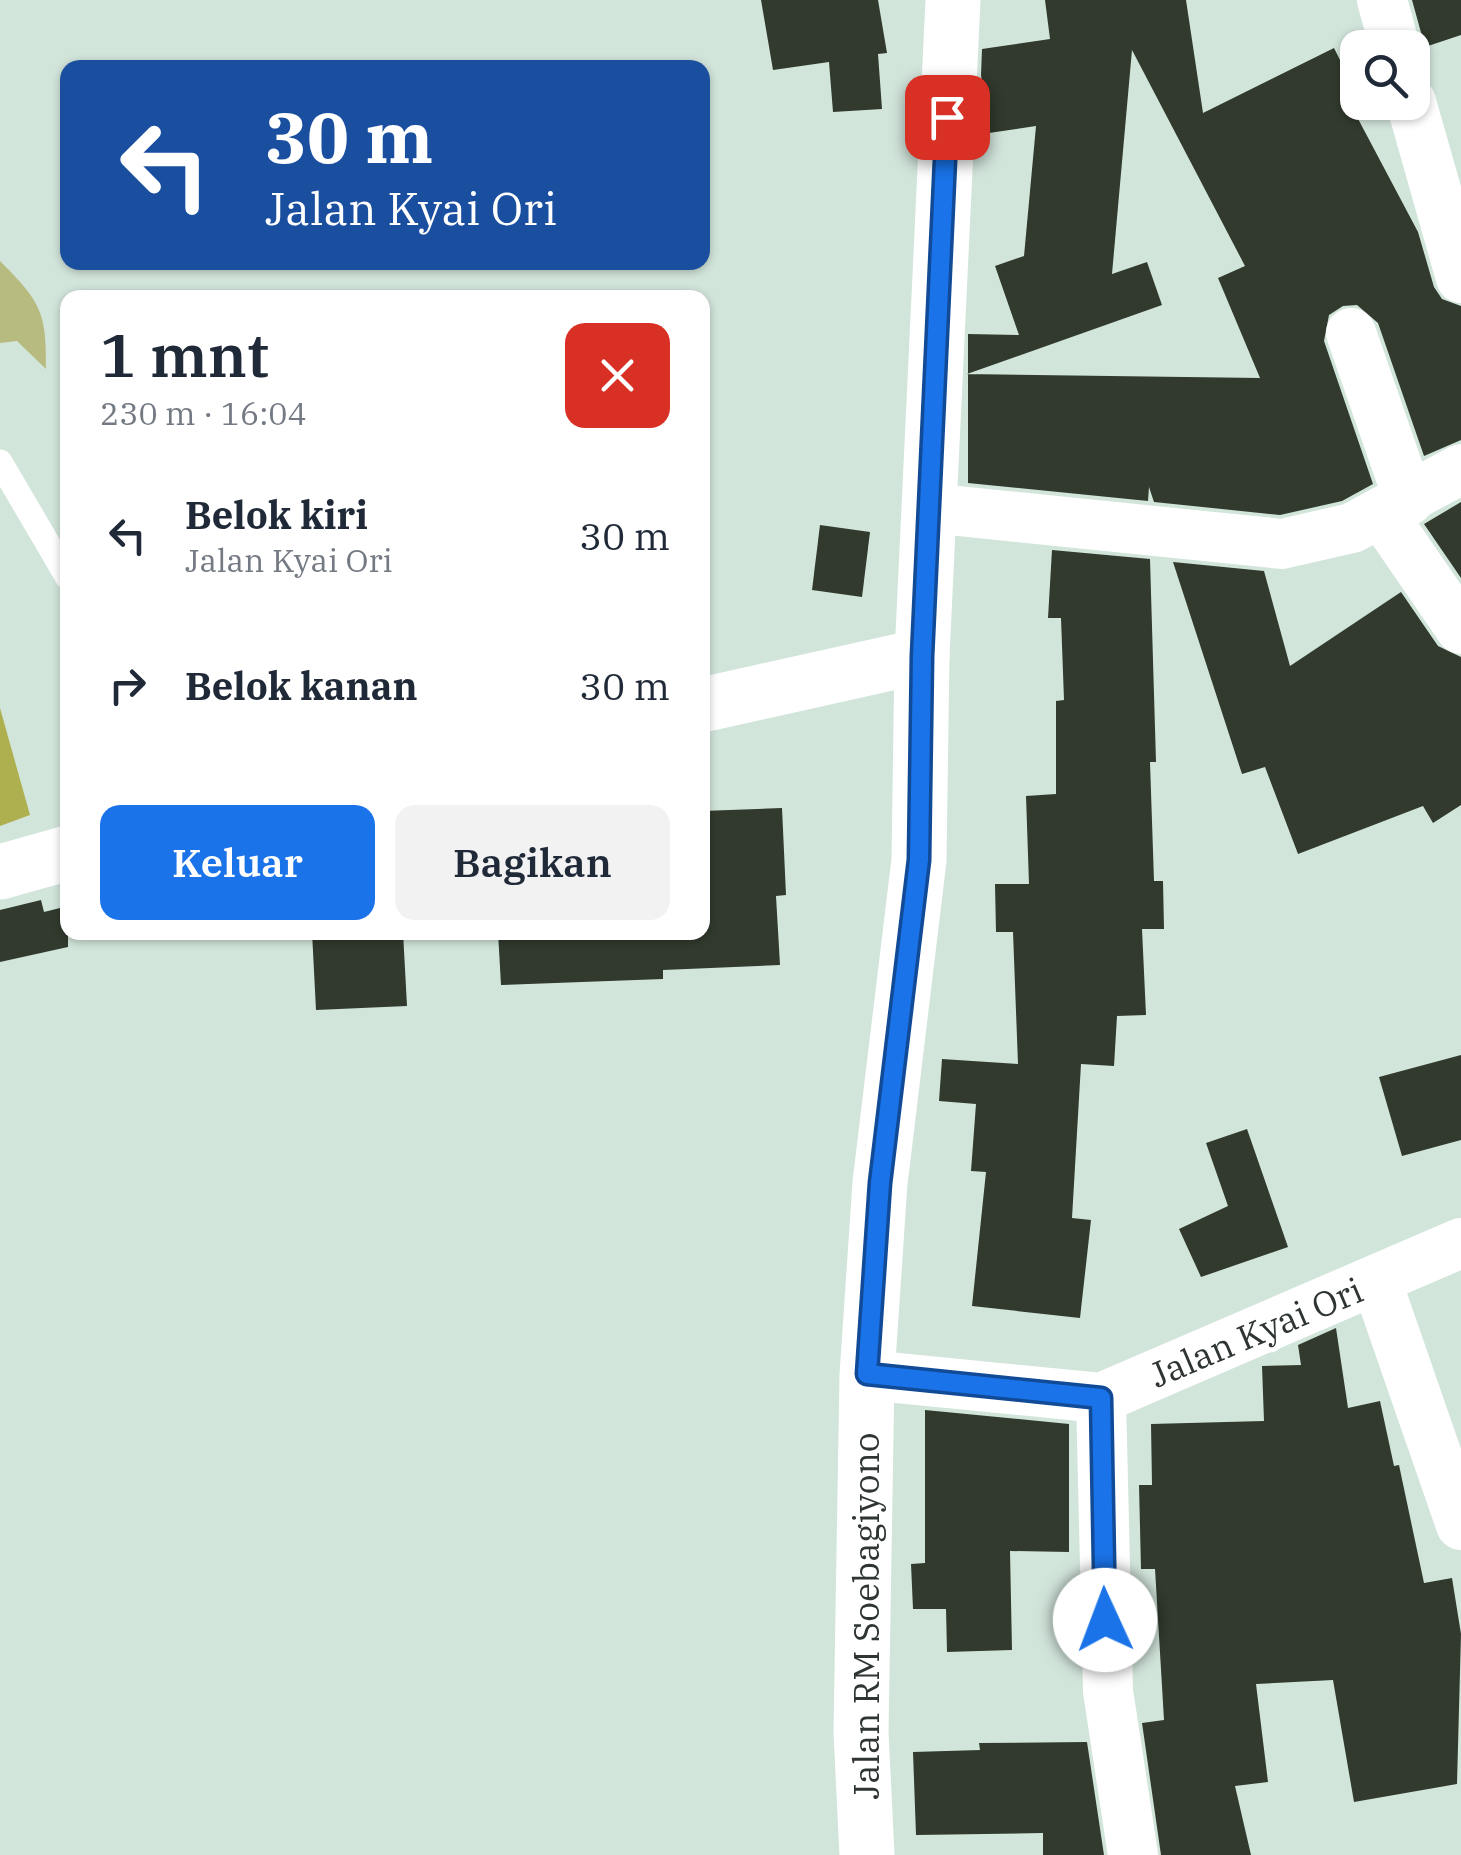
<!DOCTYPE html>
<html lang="id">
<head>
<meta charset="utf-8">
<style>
  body { margin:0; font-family:"IBM Plex Serif",serif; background:#f2f2f3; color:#1f2937; height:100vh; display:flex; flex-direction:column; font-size:38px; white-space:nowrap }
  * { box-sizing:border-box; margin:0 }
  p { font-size:32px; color:#747a83 }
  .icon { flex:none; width:55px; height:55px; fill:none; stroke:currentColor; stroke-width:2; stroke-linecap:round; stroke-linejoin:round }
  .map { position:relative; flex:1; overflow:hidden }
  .panel { position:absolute; left:60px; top:290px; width:650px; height:650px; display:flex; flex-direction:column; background:#fff; border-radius:20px; box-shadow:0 2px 8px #0004 }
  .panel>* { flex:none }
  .hud { position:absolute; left:60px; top:60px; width:650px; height:210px; border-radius:20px; box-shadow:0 2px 8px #0004; background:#1a4fa0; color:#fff; overflow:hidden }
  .fabs { position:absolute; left:1340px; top:30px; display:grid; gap:20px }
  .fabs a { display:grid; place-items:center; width:90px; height:90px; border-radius:20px; background:#fff; box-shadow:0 2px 8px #0004; font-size:50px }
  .pin { position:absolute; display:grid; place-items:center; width:85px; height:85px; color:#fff; margin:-42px; border-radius:20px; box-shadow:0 5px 15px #0006 }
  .me { position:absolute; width:110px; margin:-55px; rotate:358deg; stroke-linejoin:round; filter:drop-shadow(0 0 8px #0008) }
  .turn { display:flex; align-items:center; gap:35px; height:210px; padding:0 40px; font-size:45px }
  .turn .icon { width:130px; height:130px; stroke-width:2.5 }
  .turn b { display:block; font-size:70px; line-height:85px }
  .round { display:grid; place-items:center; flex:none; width:105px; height:105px; border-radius:20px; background:#f2f2f3 }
  .headline { display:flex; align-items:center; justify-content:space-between; height:170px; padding:0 40px }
  h1 { font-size:60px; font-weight:600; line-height:75px }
  .action { display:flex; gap:20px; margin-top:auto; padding:20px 40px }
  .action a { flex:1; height:115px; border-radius:20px; background:#1a73e8; color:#fff; font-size:40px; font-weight:600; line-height:115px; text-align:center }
  .action a+a { background:#f2f2f3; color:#1f2937 }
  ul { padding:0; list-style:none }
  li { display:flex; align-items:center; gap:30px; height:150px; padding:0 40px }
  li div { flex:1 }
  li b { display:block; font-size:38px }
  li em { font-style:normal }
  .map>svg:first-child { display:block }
  .green { fill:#b8bb7f }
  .forest { fill:#aeb04f }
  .building { fill:#313a2d; fill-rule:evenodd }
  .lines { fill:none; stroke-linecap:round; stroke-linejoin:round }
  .lane { stroke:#fff; stroke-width:25 }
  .street { stroke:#fff; stroke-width:50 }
  .secondary { stroke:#fff; stroke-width:55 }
  .primary { stroke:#fff; stroke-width:55 }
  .route-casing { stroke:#114b97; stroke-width:25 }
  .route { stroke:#1a73e8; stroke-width:18 }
  .labels { text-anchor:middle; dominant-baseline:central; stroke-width:10; stroke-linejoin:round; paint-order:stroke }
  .street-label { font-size:35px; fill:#2e3532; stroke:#fff }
</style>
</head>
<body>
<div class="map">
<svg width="1461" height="1855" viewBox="0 0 1461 1855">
  <rect width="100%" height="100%" fill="#d2e5db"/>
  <path class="green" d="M0,261C40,301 47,312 46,369L17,341L0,343Z"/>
  <path class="forest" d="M0,708L30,815L0,826Z"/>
  <g class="building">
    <path d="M761,0H878L887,53L878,54L882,109L833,112L829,62L773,70Z"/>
    <path d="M1045,0H1186L1203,113L1334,48L1357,94L1347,98L1418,232L1434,287L1442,299L1461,306V440L1424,456L1378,323L1357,305L1343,306L1329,315L1324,341L1373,484L1342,501L1280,515L1154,502L1149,487L1148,501L968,483V334L1019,335L995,266L1024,256L1036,126L989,133L981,75L982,49L1050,39ZM1132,50L1245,266L1218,278L1260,378L967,374L1162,305L1147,262L1112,274Z"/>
    <path d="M1412,0H1461V35L1425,47Z"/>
    <path d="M1461,502V578L1424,524Z"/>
    <path d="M820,525L870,532L862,597L812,590Z"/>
    <path d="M1052,550L1150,559L1156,762H1150L1154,881H1163L1164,929H1142L1146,1015L1117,1016L1114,1066L1081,1064L1072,1218L1091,1220L1080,1318L972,1306L986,1172L971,1171L976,1104L939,1101L942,1059L1018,1064L1013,932H996L995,884H1029L1026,796L1056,794V701L1064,700L1061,618H1048Z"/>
    <path d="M1173,562L1264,571L1290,666L1401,592L1438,646L1461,657V805L1433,823L1423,806L1298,854L1265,767L1242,774Z"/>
    <path d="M782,808L786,895L776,896L780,965L663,970V979L501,985L498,932H702V811Z"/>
    <path d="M41,900L44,912L68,906V947L0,962V910Z"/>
    <path d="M312,932H403L407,1006L316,1010Z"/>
    <path d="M1461,1055V1140L1402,1156L1379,1077Z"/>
    <path d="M1247,1129L1288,1247L1201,1277L1179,1229L1228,1206L1206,1143Z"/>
    <path d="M1336,1328L1348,1408L1380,1401L1394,1466L1399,1465L1424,1583L1452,1578L1461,1634L1457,1784L1354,1802L1333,1680L1256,1684L1268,1782L1235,1786L1251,1855H1161L1142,1723L1164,1720L1155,1569H1141L1139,1485H1152L1151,1424L1264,1421L1262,1366L1301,1365L1298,1345Z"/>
    <path d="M925,1410L1069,1424V1552L1010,1551L1012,1650L947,1652L946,1609H913L911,1564L925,1563Z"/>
    <path d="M1087,1742L1104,1855H1043V1833L916,1835L913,1752L980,1750L979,1743Z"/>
  </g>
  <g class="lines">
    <path class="lane" d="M0,462L68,578"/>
    <g class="street">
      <path d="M1382,0L1395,48"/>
      <path d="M1411,102L1461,278"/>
      <path d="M1351,333L1409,500"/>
      <path d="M929,508L1282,544L1352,528L1461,469"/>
      <path d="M1382,514L1461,629"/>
      <path d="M1376,1280L1461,1525"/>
      <path d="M867,1375L1101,1398L1461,1243"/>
      <path d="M1101,1398L1108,1691L1133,1855"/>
    </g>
    <g class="secondary">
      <path d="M702,705L922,656"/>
      <path d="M0,872L68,853"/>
    </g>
    <path class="primary" d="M867,1855L861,1732L867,1375L880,1183L919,860L922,656L953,0"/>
  </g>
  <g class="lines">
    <defs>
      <path id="route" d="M947,117L922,656L919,860L880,1183L867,1374L1101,1398L1105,1620"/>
    </defs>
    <use href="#route" class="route-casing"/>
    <use href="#route" class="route"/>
  </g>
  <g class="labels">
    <g class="street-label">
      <text transform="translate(1256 1332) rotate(-23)">Jalan Kyai Ori</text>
      <text transform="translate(866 1616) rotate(-90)">Jalan RM Soebagiyono</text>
    </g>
  </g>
</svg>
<div class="fabs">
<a><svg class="icon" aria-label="search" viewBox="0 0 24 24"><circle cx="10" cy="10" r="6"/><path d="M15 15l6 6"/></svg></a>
</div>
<div class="pin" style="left:947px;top:117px;background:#d93025"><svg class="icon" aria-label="arrive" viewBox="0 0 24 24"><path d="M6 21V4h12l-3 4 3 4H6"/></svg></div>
<svg class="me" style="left:1105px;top:1620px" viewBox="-20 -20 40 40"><circle r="19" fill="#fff"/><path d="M0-13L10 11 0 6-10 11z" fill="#1a73e8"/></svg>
<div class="hud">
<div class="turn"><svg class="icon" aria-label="left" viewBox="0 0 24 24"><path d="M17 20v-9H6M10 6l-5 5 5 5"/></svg><div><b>30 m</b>Jalan Kyai Ori</div></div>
</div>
<section class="panel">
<div class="headline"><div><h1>1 mnt</h1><p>230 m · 16:04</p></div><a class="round" style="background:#d93025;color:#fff"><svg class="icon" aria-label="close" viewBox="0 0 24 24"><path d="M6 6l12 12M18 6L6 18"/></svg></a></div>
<ul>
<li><svg class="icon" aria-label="left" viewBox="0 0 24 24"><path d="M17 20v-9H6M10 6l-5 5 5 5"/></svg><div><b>Belok kiri</b><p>Jalan Kyai Ori</p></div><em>30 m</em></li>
<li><svg class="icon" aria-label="right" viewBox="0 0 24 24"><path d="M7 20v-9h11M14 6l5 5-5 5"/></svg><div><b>Belok kanan</b></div><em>30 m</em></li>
</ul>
<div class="action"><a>Keluar</a><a>Bagikan</a></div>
</section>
</div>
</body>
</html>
